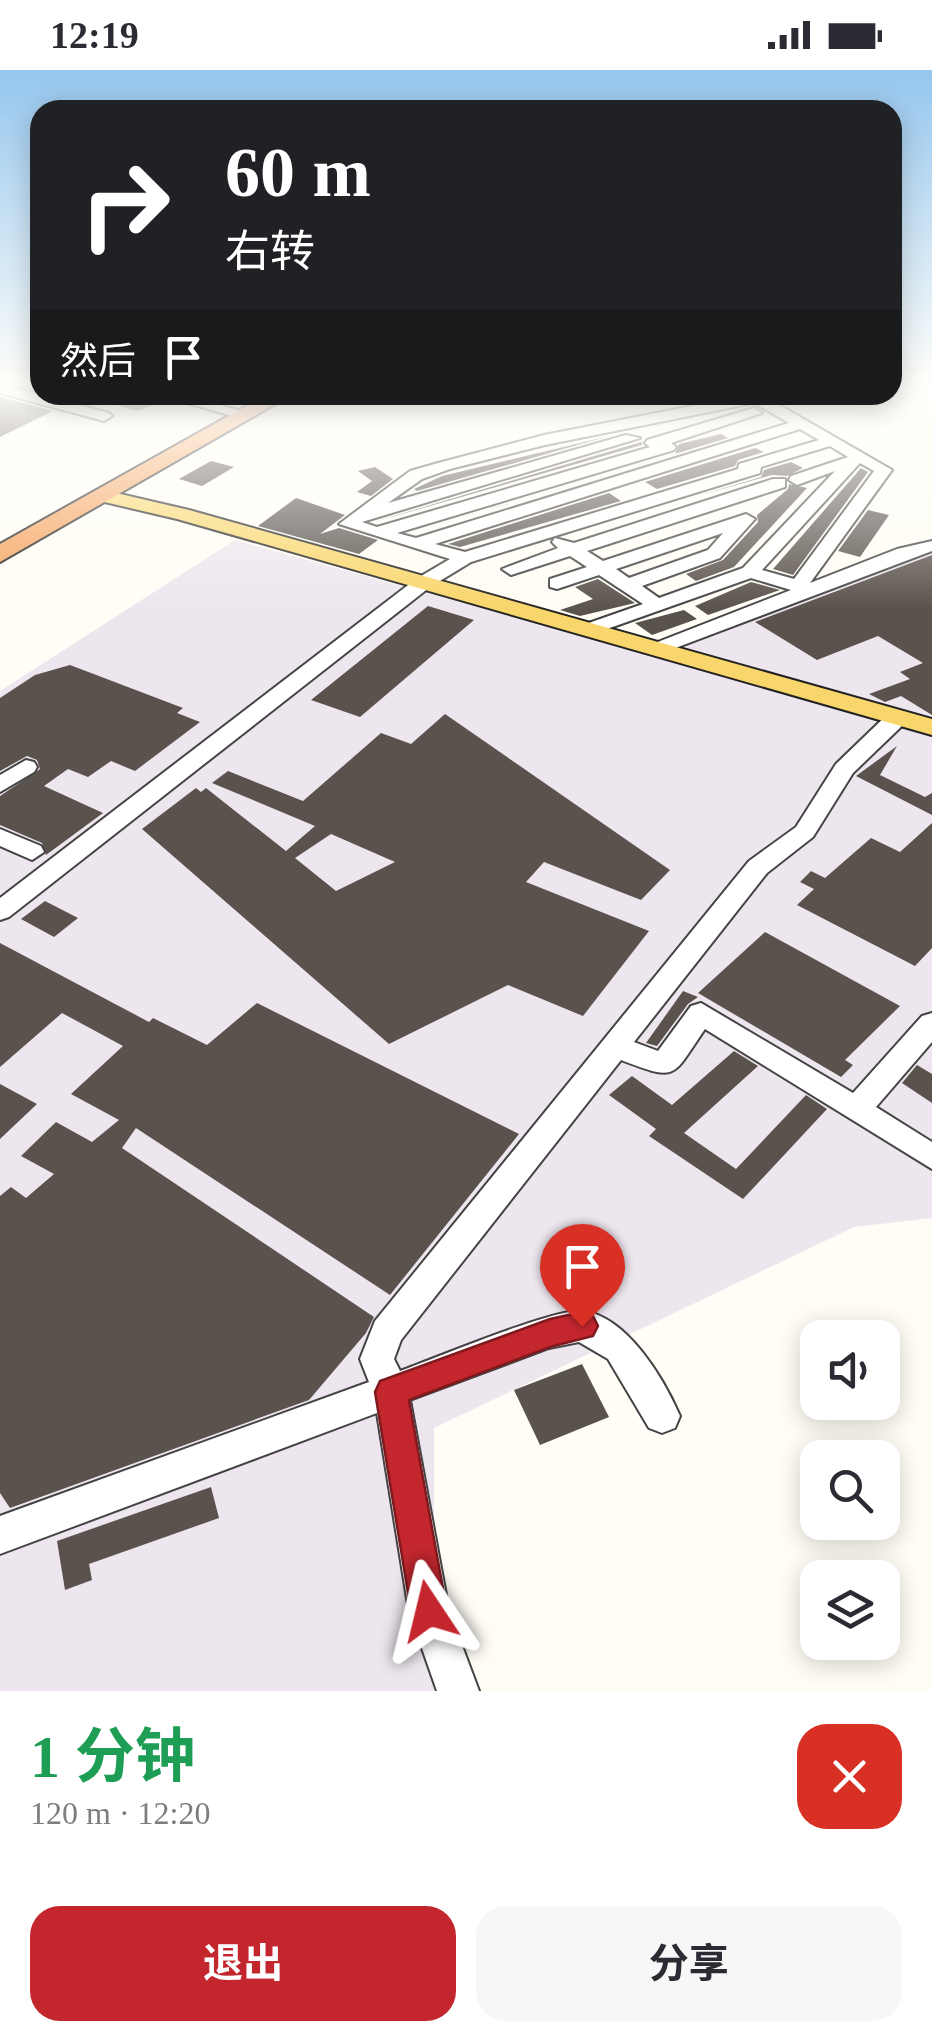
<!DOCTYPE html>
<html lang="zh">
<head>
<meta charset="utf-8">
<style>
  body { margin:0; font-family:"Times New Roman","Noto Sans SC",serif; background:#f7f7f7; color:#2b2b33; height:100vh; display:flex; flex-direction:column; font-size:38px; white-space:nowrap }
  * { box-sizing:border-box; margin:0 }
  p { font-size:32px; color:#7c7c81 }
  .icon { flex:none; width:55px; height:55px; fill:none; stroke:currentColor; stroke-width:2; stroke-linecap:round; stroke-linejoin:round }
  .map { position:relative; height:1621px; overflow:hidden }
  .sheet { display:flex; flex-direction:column; background:#fff; flex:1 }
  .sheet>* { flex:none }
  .hud { position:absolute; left:30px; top:30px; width:872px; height:305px; border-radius:30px; box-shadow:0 5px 25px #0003; background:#202124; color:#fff; overflow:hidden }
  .fabs { position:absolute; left:800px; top:1250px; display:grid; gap:20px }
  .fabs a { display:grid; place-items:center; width:100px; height:100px; border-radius:20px; background:#fff; box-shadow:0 5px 25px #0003; font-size:50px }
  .pin { position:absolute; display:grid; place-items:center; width:85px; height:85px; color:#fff; margin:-102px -42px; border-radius:50% 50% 50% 0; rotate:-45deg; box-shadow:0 0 10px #0007 }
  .pin .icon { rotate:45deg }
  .me { position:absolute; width:110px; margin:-55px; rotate:350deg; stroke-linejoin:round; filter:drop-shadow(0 0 8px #0008) }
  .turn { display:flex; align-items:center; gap:35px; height:210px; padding:0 30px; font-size:45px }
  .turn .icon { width:130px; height:130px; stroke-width:2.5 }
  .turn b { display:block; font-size:70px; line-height:85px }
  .then { display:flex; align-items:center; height:95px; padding:0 30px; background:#0003; gap:20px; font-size:38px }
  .round { display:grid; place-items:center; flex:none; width:105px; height:105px; border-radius:30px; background:#f7f7f7 }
  .headline { display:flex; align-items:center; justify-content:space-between; height:170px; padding:0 30px }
  h1 { font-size:60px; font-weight:700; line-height:75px; color:#1e9e55 }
  .button { display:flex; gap:20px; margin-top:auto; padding:20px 30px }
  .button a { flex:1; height:115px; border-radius:30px; background:#c4262e; color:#fff; font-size:40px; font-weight:700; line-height:115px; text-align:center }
  .button a+a { background:#f7f7f7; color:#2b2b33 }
  .status { display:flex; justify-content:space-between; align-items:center; height:70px; padding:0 50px; background:#fff; direction:ltr }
  .status svg { height:28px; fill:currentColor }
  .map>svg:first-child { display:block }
  .industrial { fill:#eee6ef }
  .building { fill:#5a524d; fill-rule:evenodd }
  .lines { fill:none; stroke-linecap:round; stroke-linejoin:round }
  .minor-casing { stroke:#444; stroke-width:4 }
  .major-casing { stroke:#222; stroke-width:4 }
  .highway-casing { stroke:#222; stroke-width:4 }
  .minor { fill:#fff; fill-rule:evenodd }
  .major { fill:#f9d66b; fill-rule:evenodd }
  .highway { fill:#f5a25d; fill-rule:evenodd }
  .route { fill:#c4262e; stroke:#7f191e; stroke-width:2.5 }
</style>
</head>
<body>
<div class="status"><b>12:19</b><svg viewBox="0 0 49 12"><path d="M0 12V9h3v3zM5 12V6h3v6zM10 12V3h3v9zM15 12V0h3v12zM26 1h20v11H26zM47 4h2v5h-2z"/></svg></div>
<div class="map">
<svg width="932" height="1621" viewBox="0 0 932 1621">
  <rect width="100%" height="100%" fill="#fffdf5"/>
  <path class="industrial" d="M235,470L651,585L932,479V1148L854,1157L434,1358V1621H0V621Z"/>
  <g class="building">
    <path d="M94,325H155L162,330L138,341L93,329Z"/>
    <path d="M0,327L53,341L0,367Z"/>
    <path d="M721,364L728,368L411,463L675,384L679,374Z"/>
    <path d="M609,366L417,421L414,419L442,406Z"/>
    <path d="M642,371V375L374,452L641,372Z"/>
    <path d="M755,378L764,382L738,390L735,396L657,419L645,412Z"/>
    <path d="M211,391L234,397L202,416L179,409Z"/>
    <path d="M791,392L803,398L787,406L772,405L701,425L761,407L764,400Z"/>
    <path d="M375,397L393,409L371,426L357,422L372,411L358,401Z"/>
    <path d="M861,398L868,402L793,505L773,499Z"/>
    <path d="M789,414L807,418L734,497L696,511L686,504L723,490L758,452L757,445L788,419Z"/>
    <path d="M609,423L621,431L460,477L448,474Z"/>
    <path d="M296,428L345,445L320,464L339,458L378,470L359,484L258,456Z"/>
    <path d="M868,440L889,445L860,487L838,481Z"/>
    <path d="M932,485V645L901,626L885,632L869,624L910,609L900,602L923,593L878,566L817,590L755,552Z"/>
    <path d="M598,509L635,533L580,546L560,540L593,529L575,517Z"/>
    <path d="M751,512L780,520L708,545L695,536Z"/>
    <path d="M428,536L474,550L360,647L311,630Z"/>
    <path d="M684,540L697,549L652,565L635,553Z"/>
    <path d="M70,595L183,638L177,643L200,652L135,701L111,691L88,707L68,699L44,716L103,743L46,785L42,773L0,755V726L40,699L37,690L27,686L0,701V628L35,605Z"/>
    <path d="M445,644L670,800L641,830L544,792L526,812L649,861L583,946L508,915L389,974L142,759L196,718L201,722L206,718L286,781L315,756L212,713L228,701L303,731L381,663L411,674ZM331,764L395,792L336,821L295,788Z"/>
    <path d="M897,676L880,705L925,727L932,723V745L856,706Z"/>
    <path d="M932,753V878L915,896L797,835L814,819L800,812L811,801L825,808L871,768L900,782Z"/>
    <path d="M45,831L78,848L54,867L21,849Z"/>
    <path d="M765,862L900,936L845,990L853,995L841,1007L698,923Z"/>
    <path d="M0,873L149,952L153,948L207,975L257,933L519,1064L390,1225L136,1058L122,1078L374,1247L366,1263L309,1330L10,1438L0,1423V1126L11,1117L26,1128L54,1104L21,1086L56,1052L92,1072L119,1050L71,1024L123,976L62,943L0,997Z"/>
    <path d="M683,921L698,927L688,934L657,976L646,973Z"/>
    <path d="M734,981L758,996L684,1063L736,1099L806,1025L827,1039L743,1129L649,1066L656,1059L609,1025L632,1006L672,1035Z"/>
    <path d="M917,995L932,1004V1033L902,1013Z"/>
    <path d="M0,1014L37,1034L0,1069Z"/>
    <path d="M582,1294L609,1347L540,1375L514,1320Z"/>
    <path d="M211,1417L219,1448L89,1494L92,1510L65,1520L57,1471Z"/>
  </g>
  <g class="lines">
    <defs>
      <g id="minor">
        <path d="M0,314L109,343L112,346L104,351L0,323Z"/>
        <path d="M159,325H185L244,342L236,347Z"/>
        <path d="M748,325H762L892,400L810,513L897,479L932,471V481L657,585L650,583V575L791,520L751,508L590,565L580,559L583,555L643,534L599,505L557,519L550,517V509L587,497L570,486L511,505L502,499L558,478L552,472L555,468L574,473L773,409H785V417L587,481L603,491L746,444L755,449L720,488L642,516L659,528L743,498L835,401L797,415L789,410L791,406L848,387L830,376L761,397L760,403L471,492L430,517L9,847L0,850V828L416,509L450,489L339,454L410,401L438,393L544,365ZM754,333L789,353L416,468L397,463L674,380L676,377L671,373L762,343L754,338L647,370L645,373L650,377L377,457L362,452L640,368L626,365L388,433L422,409L450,399L545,375ZM800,359L819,370L739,394L738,399L465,482L435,474ZM860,393L874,401L794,509L762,500ZM723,463L708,480L629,508L616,499Z"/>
        <path d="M898,641L906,642L909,647L906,652L853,703L813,767L767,803L634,972L658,981L691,936L701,933L853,1023L922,946L932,943V972L876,1037L932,1072V1099L705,959C671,1008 679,1012 621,990L401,1270L394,1289L400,1301C433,1289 557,1237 584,1241C628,1248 664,1309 680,1346L675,1358L662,1363L649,1358L608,1289L579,1272L549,1278L410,1330L449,1541L479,1621H437L409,1541L377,1343L0,1484V1446L369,1312L360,1289L375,1251L749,791L796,757L836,694L890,642Z"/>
        <path d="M26,690L34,692L37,697L34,702L0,722V705Z"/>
        <path d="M0,759L41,776L44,782L32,790L0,776Z"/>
      </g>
      <path id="major" d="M103,420L189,440L932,649V665L177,449L96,430V422Z"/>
      <path id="highway" d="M266,325H291L0,492V474Z"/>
    </defs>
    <use href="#minor" class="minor-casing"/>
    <use href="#major" class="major-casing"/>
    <use href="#highway" class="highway-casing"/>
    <use href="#minor" class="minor"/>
    <use href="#major" class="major"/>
    <use href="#highway" class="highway"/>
  </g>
  <linearGradient id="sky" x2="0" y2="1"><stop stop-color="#95c6ee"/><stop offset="0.58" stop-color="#fffefa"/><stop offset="1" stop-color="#fffefa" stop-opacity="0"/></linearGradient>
  <rect width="932" height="540" fill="url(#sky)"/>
  <path class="route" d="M582,1242L593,1246L598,1256L593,1266L550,1277L409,1330L447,1541L442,1554L429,1559L416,1554L411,1541L375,1322L380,1311L550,1249Z"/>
</svg>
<div class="fabs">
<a><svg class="icon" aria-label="sound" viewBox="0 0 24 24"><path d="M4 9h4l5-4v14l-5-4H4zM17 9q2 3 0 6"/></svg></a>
<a><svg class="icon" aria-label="search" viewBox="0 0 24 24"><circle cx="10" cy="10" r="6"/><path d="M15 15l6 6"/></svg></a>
<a><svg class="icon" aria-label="layers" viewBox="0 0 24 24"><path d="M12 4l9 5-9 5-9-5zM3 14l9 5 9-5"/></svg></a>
</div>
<div class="pin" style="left:582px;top:1256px;background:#d93025"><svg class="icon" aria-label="arrive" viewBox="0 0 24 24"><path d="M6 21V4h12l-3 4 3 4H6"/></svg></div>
<svg class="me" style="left:429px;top:1541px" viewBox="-20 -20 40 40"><path d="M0-17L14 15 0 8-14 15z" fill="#c4262e" stroke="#fff" stroke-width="4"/></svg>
<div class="hud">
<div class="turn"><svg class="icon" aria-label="right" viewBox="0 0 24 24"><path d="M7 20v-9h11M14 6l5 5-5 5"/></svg><div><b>60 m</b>右转</div></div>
<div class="then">然后<svg class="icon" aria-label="arrive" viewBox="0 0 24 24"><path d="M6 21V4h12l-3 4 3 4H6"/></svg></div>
</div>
</div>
<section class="sheet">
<div class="headline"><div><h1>1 分钟</h1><p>120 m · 12:20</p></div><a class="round" style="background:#d93025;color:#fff"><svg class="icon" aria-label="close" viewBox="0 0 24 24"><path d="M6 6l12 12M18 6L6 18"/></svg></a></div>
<div class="button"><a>退出</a><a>分享</a></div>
</section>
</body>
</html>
